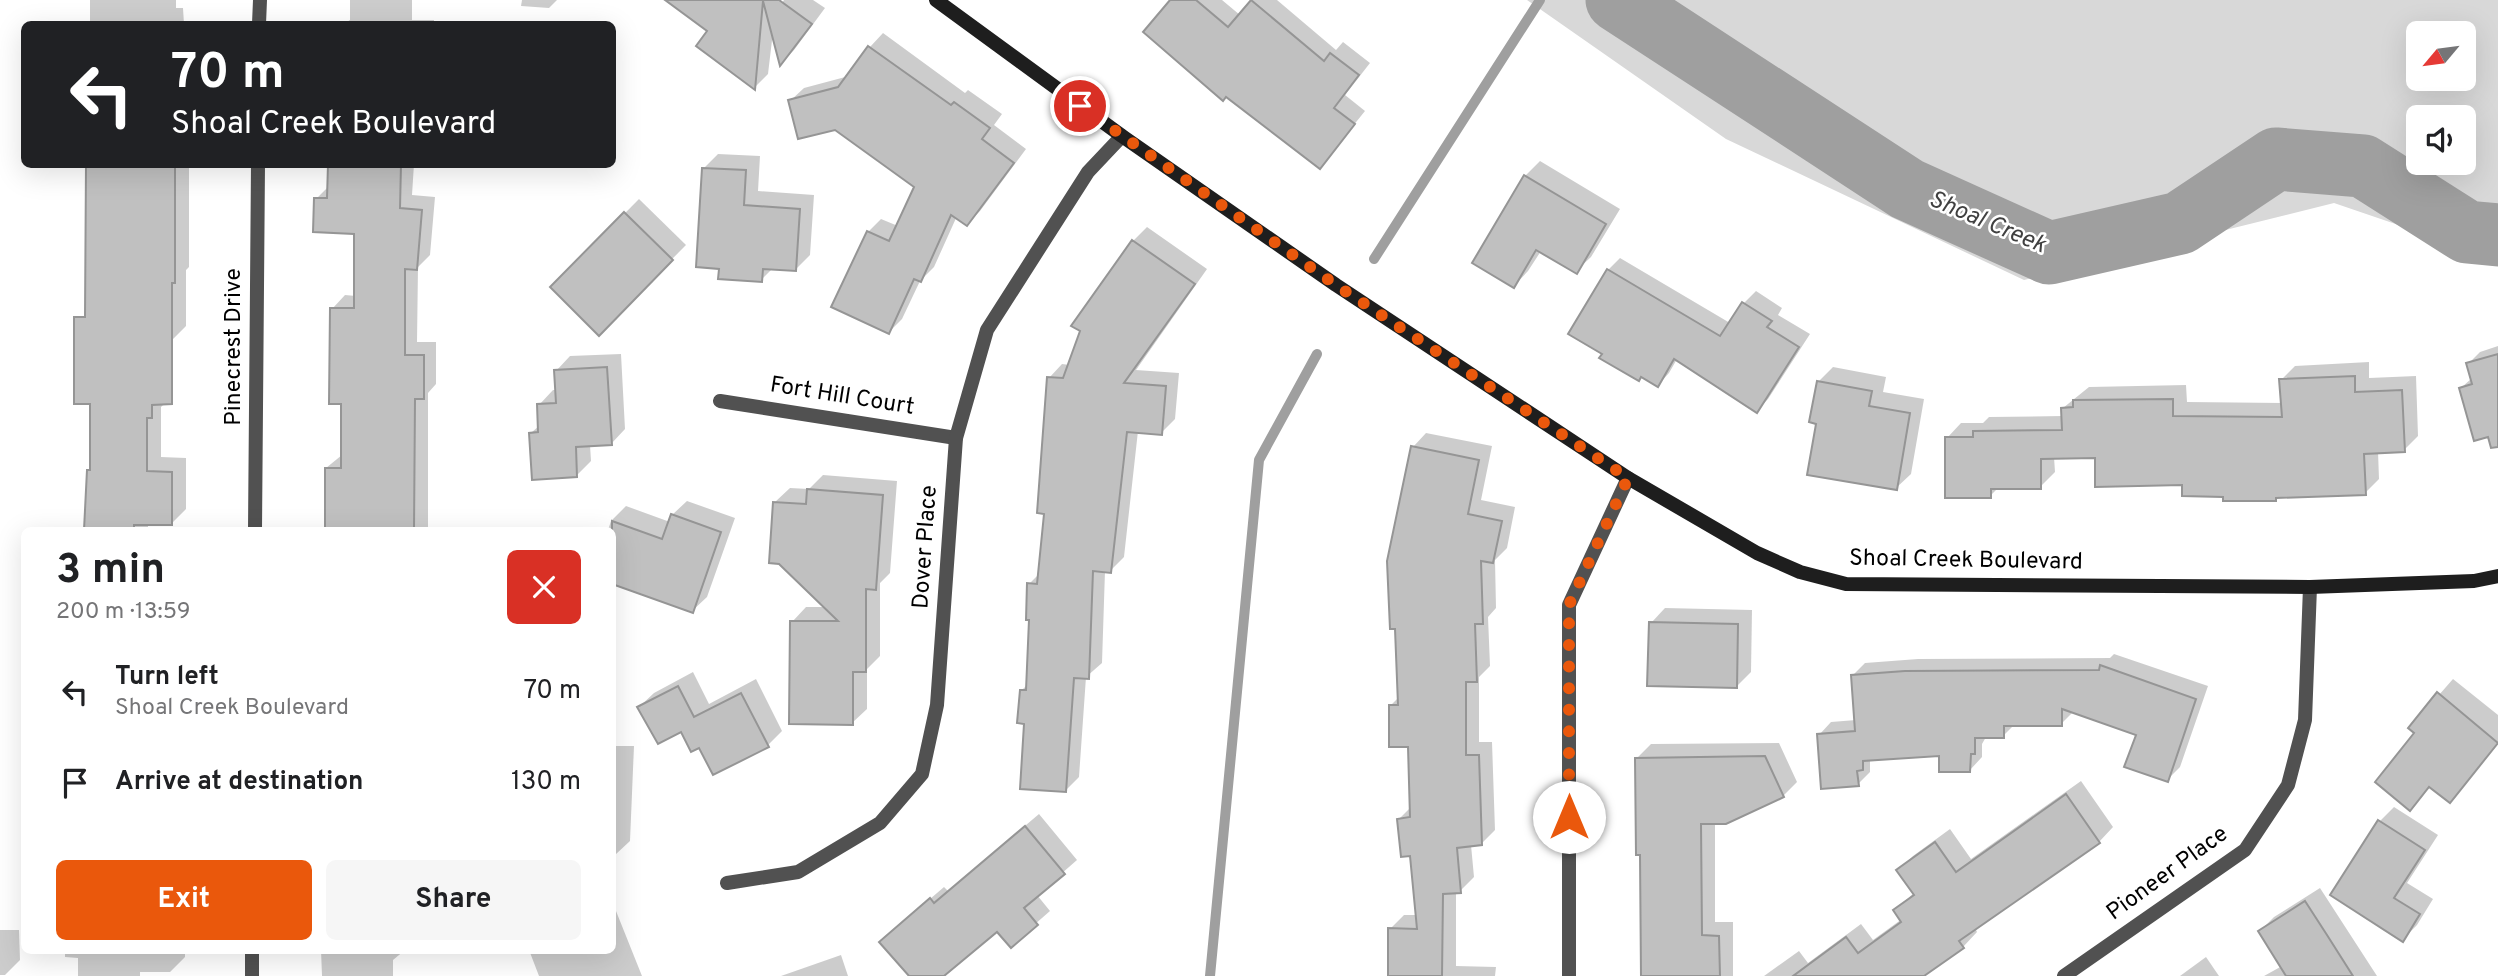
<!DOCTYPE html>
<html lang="en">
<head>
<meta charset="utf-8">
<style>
  body { margin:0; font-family:Overpass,sans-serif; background:#f6f6f6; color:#202124; height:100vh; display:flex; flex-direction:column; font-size:26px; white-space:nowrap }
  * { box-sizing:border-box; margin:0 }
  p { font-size:23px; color:#757577 }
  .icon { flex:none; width:38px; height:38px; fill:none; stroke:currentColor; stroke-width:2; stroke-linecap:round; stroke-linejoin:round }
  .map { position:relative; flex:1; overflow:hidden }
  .sheet { position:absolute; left:21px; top:527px; width:595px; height:427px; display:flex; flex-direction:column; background:#fff; border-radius:10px; box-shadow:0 7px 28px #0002 }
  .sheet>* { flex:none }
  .hud { position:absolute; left:21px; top:21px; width:595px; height:147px; border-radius:10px; box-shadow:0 7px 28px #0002; background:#202124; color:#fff; overflow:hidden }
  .needle { width:46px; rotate:241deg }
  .fabs { position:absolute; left:2406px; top:21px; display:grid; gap:14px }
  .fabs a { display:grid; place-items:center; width:70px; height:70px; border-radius:10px; background:#fff; box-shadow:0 7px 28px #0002; font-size:35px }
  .pin { position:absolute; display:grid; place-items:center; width:60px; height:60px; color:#fff; margin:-30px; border:4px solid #fff; border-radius:50%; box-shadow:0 2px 7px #0007 }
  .me { position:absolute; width:77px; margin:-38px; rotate:0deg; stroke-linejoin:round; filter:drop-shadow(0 0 5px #0008) }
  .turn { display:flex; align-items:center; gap:24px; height:147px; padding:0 35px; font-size:32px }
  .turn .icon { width:91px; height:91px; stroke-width:2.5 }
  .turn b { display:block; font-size:49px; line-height:60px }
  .round { display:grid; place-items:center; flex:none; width:74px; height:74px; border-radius:10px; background:#f6f6f6 }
  .overview { display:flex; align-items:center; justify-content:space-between; height:119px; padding:0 35px }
  h1 { font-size:42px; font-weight:700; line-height:52px }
  .cta { display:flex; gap:14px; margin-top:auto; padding:14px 35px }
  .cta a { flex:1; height:80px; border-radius:10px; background:#ea580c; color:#fff; font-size:28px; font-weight:700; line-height:80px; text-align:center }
  .cta a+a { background:#f6f6f6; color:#202124 }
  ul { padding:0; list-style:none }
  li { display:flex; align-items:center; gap:21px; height:91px; padding:0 35px }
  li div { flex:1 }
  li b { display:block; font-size:26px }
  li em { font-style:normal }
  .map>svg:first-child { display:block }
  .green { fill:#d8d8d8; fill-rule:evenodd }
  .shadow { fill:#0003 }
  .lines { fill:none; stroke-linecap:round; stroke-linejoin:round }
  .stream { stroke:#9f9f9f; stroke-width:10 }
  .river { stroke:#9f9f9f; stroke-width:63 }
  .building { fill:#c0c0c0; stroke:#959595; stroke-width:2 }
  .street { stroke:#515151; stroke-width:14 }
  .secondary { stroke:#1e1e1e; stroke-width:14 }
  .route { stroke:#ea580c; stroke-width:12; stroke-dasharray:0 21.6 }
  .labels { text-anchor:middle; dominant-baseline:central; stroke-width:5; stroke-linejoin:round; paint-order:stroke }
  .street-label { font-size:23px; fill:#000; stroke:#fff }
  .water-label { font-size:24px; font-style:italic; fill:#404040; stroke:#fff }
</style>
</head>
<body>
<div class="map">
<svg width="2498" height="976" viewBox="0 0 2498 976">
  <rect width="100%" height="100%" fill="#fff"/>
  <path class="green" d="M1527,0H2498V259L2334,203L2024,280L1726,139ZM2418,33H2464V79H2418ZM2418,117H2464V163H2418Z"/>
  <g class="shadow">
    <path d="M90,0H176V8H183L184,24H90Z"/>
    <path d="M350,0H412V20H434V24H344L350,20Z"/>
    <path d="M522,0H557L549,8L521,6Z"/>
    <path d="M668,0H776L774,14L784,0H813L825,8L794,50L781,63L773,32L768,74L754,88L709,30Z"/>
    <path d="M1172,0H1222L1240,15L1253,0H1277L1336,50L1343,42L1370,63L1345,95L1365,111L1320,167Z"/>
    <path d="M883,33L965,93L968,90L1002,114L994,125L1026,149L980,211L967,224L957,216L934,267L920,281L902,319L889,332L868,232L881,219L898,226L916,187L835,128L790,101L804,88L849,76L870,47Z"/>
    <path d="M718,154L760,156L758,191L814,195L810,255L795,270L773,268L761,280L721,267L704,168Z"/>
    <path d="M1540,161L1620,209L1591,257L1576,271L1541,251L1528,271L1514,286L1525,176Z"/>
    <path d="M87,164H189V267L186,270V326L172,340Z"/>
    <path d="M330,164H414L412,195L435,197L430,255L418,267L417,342H436V384L428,393V530H327L326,468L342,455V402L332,309L345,295L356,296L355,232L316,199L329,186Z"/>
    <path d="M639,199L686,245L599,333L552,287Z"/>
    <path d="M1147,227L1207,269L1136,370L1179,373L1175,419L1161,433L1138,431L1124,557L1110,571H1105L1102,663L1086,677L1079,777L1066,790L1026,722L1022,690L1028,684L1031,619L1029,584L1040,573L1046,512L1049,378L1062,364L1070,365L1133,241Z"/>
    <path d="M1620,258L1730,323L1744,303L1756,291L1782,308L1778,315L1810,334L1768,399L1757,410L1677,359L1669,373L1658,385L1608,270Z"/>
    <path d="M2498,346V432L2461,388L2472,378L2468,364L2480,352Z"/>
    <path d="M621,354L625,429L611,444L590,445L591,461L576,476L531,433L540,425L539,405L553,390H557L556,371L570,356Z"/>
    <path d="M2369,362V378L2416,376L2418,436L2404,450L2378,451L2379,479L2365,493L2278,496L2275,500L2225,495L2096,456L2054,457L2055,472L2040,487H1999L1990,496L1947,438L1961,423H1983L1989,417L2063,416V408L2089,387L2186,385L2187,402L2283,403L2281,380L2295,366Z"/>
    <path d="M1833,367L1886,377L1883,392L1924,399L1911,474L1896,488L1818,422V382Z"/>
    <path d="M92,380L166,402L161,407V457L186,458V509L171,524L148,523V530H86L89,471L92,468Z"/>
    <path d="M1426,433L1492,446L1481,500L1515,507L1507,548L1495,560L1496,608L1488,617L1490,666L1479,677V742H1492L1495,830L1481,844L1471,845L1474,877L1460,891L1456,892V966L1496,967L1495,976H1389L1390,929L1404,915H1417L1412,854L1399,819L1411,807L1410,746L1390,706L1399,697L1413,447Z"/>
    <path d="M823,475L897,481L890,573L880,583V656L867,669V709L852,723L792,622L806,607H826L775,502L790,488L809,489Z"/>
    <path d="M687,501L735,518L707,597L692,611L612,530H608L611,521L626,506L670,522L672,515Z"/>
    <path d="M1665,608L1752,610L1751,672L1737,686L1651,623Z"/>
    <path d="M2114,654L2208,686L2180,767L2167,780L2138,734L2074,711L2061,724H2015L2003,736L1986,737L1982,744V757L1970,770L1940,754L1872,759L1870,761V772L1858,784L1819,735L1831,722L1856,720L1852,676L1865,663L1918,659L2110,658Z"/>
    <path d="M693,672L709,704L756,679L782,731L768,745L699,746L681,730L639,707L654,693Z"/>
    <path d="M2453,679L2498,715V744L2450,801L2431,786L2410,808L2416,733L2410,728Z"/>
    <path d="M1779,743L1797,782L1783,796L1715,823V922H1733V976H1642L1641,853L1637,758L1651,744Z"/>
    <path d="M612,746H634L630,841L615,855H612Z"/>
    <path d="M2081,781L2113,827L2099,842L1975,928L1977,932L1963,947L1906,976H1764L1799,951L1808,963L1861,924L1873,940L1902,919L1895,910L1915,892L1899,870L1913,856L1950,829L1971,859Z"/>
    <path d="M2394,807L2438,835L2407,883L2433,899L2417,925L2402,940L2333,895L2380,821Z"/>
    <path d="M1039,814L1077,860L1037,895L1050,911L1011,945L997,929L944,976H911L895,929L944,887L948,891Z"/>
    <path d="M2320,888L2377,976H2264L2282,966L2260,931L2274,917Z"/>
    <path d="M612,901L642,976H539L529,950H612Z"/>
    <path d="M0,930H19L20,960L5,975H0Z"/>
    <path d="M65,950H185V957L170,972H140V976H78V958L65,957Z"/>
    <path d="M321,950H405L393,960V976H322Z"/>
    <path d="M841,955L848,976H781Z"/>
    <path d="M2206,957L2219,976H2180Z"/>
  </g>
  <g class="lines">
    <g class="stream">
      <path d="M1374,259L1540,0"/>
      <path d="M1210,976L1259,460L1317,354"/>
    </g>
    <path class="river" d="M1617,0L1907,189L2049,253L2180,223L2276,159L2363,166L2467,232L2498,235"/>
  </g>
  <g class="building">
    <path d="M665,0H779L812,24L780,66L763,1L755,90L696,46L707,31Z"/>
    <path d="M1170,0H1196L1228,27L1251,0L1324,61L1330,53L1359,75L1334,108L1355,124L1320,169L1226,97L1223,101L1143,32Z"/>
    <path d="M868,46L951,105L954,102L990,128L982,139L1014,163L967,226L951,215L921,282L914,279L889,334L831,307L867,231L889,241L914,187L835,130L798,139L788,100L838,87Z"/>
    <path d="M86,164H175V283H172V404L152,405V418H147V471L172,472V525H134V530H84L87,470H90V404H74V317H85Z"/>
    <path d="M328,164H401L400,208L422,210L417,270L405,269V355H424V399H415L414,530H325V468H341V404H329L330,308H354V234L313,232L314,198H327Z"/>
    <path d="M702,168L746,170L744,205L800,209L796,271L763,269L762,282L718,279L719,269L696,267Z"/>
    <path d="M1524,175L1606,224L1577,274L1536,250L1514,288L1472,263Z"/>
    <path d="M624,212L673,260L599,336L550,287Z"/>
    <path d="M1132,240L1195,284L1124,383L1166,386L1162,435L1127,432L1111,573L1093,571L1089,679L1074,678L1066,792L1020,789L1024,724L1017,723L1020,690H1026L1029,620H1026L1027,583L1037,584L1044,514L1037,513L1047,377L1063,378L1080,331L1071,326Z"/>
    <path d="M1607,269L1720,336L1742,302L1772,321L1767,327L1799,347L1757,413L1674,359L1658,387L1641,377L1639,381L1599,358L1602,354L1568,334Z"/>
    <path d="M2498,354V447L2491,448L2488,437L2474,441L2459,388L2472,384L2466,363Z"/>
    <path d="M607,367L612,445L576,447L577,477L532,480L529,433L538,432L537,404L556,403L554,370Z"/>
    <path d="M2355,376V392L2402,390L2405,452L2364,454L2366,495L2276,498V501H2223V497L2182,496V485L2095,487V458L2041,459V489H1991V498H1945V437H1973V431L2062,430L2061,408L2073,407V400L2173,399V416L2282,417L2279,379Z"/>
    <path d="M1817,381L1872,391L1869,406L1910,413L1897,490L1807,475L1816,424L1809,422Z"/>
    <path d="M1411,446L1479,460L1468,514L1502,521L1493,563L1481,561L1483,624H1475L1477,682H1466V755H1479L1482,845L1457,848L1461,893L1443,894L1442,976H1388V928L1417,929L1410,856L1401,857L1397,819L1410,817L1408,747H1389V705H1398L1395,629H1390L1387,561Z"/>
    <path d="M807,489L883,495L876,590L866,589V672H853V725L789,724L790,621H838L779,564L769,563L773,502L806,504Z"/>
    <path d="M671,514L721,532L693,613L612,584V521L662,539Z"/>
    <path d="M1649,622L1738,624L1737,688L1647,686Z"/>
    <path d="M2100,665L2196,699L2168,782L2124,767L2136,735L2062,709V726H2004V738H1975V754H1971L1970,772H1939V756L1863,761V770L1857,771L1859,786L1821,789L1817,734L1855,731L1851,675L1905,671L2099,670Z"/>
    <path d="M678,686L694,717L741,693L769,747L713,775L699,748L691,752L681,732L658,744L637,707Z"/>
    <path d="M2437,692L2498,743L2450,803L2429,787L2410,811L2375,782L2414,733L2408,728Z"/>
    <path d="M1765,756L1784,797L1726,824H1701L1702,935L1719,936L1720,976H1641L1640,855H1636L1635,758Z"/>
    <path d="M2066,794L2100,843L1959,941L1964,948L1924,976H1793L1846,937L1858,953L1901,922L1893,910L1914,895L1896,870L1935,842L1956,872Z"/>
    <path d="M2378,820L2425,850L2394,898L2420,914L2403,942L2330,895Z"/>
    <path d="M1025,826L1065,874L1024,908L1038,925L1011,948L997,932L944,976H909L879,942L930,898L934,903Z"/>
    <path d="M2305,901L2327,935L2353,976H2286L2258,931Z"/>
  </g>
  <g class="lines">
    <g class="street">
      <path d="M259,24L260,0"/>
      <path d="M720,401L956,438"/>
      <path d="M255,530L258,164"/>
      <path d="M727,883L798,872L880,823L922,774L937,705L956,438L987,330L1088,172L1122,136"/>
      <path d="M252,976V950"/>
      <path d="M1569,976V605L1628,478"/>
      <path d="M2064,976L2245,850L2288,785L2305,720L2310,587"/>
    </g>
    <path class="secondary" d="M936,0L1122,136L1336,285L1628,478L1757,553L1800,572L1846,584L2310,587L2474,581L2498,576"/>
  </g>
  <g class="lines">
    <path class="route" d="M1080,106L1336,285L1628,478L1569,605V817"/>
  </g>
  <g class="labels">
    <g class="street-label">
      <text transform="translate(234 347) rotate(-90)">Pinecrest Drive</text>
      <text transform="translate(842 397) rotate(9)">Fort Hill Court</text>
      <text transform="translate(926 547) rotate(-86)">Dover Place</text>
      <text transform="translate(1966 561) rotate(1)">Shoal Creek Boulevard</text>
      <text transform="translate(2168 874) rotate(-36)">Pioneer Place</text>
    </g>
    <g class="water-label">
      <text transform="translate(1987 223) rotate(23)">Shoal Creek</text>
    </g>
  </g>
</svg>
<div class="fabs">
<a><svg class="needle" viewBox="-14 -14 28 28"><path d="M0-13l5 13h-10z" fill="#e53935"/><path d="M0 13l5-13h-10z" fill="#757577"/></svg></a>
<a><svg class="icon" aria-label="sound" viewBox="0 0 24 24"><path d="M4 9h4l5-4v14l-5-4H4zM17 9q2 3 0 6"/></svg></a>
</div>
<div class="pin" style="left:1080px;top:106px;background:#d93025"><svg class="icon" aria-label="arrive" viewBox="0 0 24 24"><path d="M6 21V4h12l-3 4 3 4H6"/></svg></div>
<svg class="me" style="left:1569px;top:817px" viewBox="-20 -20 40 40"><circle r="19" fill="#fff"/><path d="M0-13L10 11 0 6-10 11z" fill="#ea580c"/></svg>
<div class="hud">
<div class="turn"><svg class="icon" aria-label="left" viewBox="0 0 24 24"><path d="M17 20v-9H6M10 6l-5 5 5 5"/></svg><div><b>70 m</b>Shoal Creek Boulevard</div></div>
</div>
<section class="sheet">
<div class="overview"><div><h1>3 min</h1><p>200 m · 13:59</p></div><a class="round" style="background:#d93025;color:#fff"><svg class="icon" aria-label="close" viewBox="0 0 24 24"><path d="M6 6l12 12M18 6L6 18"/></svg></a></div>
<ul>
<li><svg class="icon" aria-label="left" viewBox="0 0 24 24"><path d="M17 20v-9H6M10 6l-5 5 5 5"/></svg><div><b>Turn left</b><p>Shoal Creek Boulevard</p></div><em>70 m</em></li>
<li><svg class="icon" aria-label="arrive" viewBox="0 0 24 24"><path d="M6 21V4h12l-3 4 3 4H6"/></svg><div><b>Arrive at destination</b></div><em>130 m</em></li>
</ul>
<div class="cta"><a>Exit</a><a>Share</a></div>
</section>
</div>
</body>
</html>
